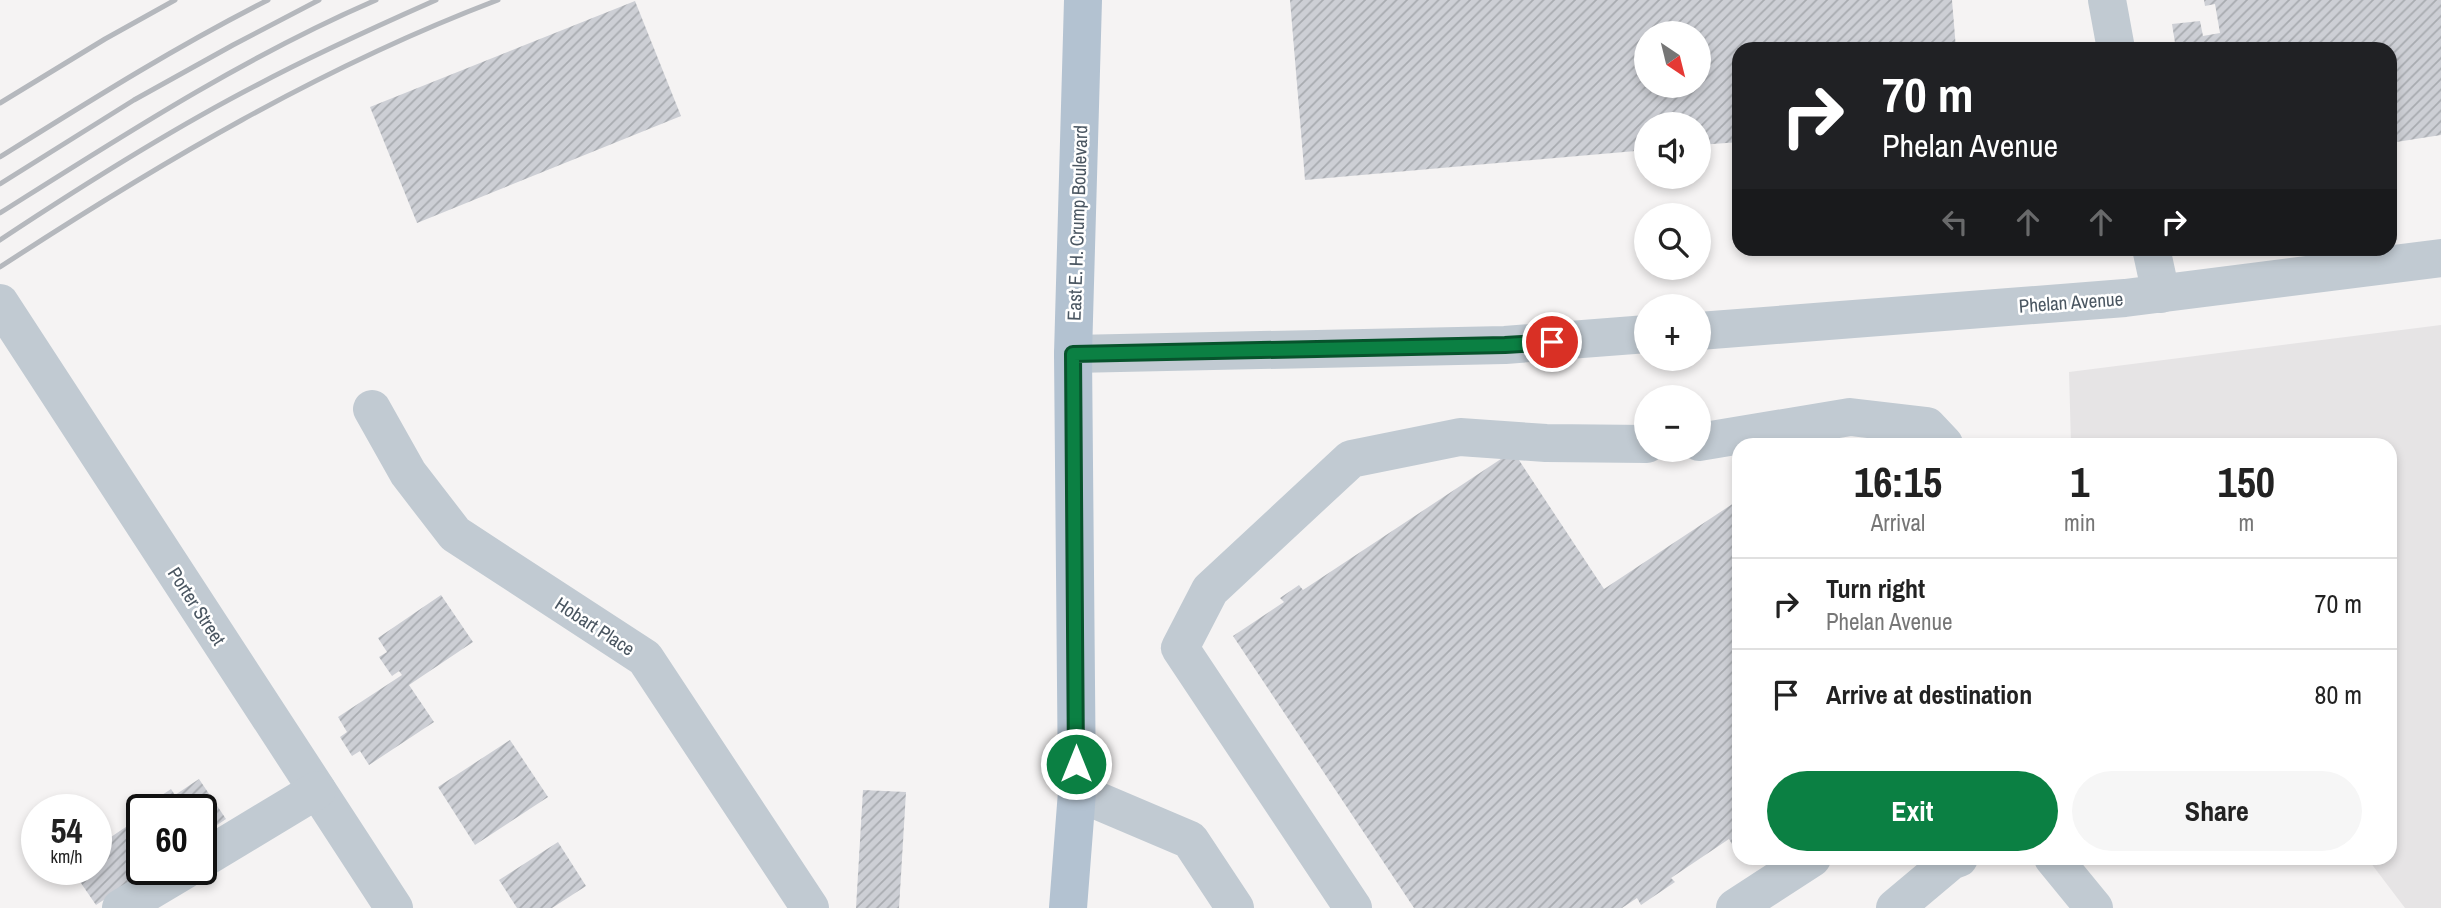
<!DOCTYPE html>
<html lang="en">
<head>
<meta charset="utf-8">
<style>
  body { margin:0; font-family:"Archivo Narrow",sans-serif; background:#f6f6f6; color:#222; height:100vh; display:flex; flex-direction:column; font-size:26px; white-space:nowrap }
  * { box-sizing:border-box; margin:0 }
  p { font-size:23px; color:#767676 }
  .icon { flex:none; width:38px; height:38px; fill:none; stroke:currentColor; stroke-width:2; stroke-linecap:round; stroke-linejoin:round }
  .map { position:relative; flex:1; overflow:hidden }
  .sheet { position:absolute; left:1732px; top:438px; width:665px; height:427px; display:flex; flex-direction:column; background:#fff; border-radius:21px; box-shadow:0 4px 10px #0003 }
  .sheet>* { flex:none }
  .top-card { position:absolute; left:1732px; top:42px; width:665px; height:214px; border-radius:21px; box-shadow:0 4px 10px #0003; background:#202124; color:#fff; overflow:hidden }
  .needle { width:46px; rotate:145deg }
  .fabs { position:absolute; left:1634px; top:21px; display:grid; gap:14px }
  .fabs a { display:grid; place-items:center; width:77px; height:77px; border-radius:50%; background:#fff; box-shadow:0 4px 10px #0003; font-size:35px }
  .speed { position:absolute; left:21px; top:794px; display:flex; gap:14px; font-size:35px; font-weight:700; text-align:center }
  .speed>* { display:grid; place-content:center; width:91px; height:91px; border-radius:50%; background:#fff; box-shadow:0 4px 10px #0003; line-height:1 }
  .speed small { font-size:18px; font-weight:400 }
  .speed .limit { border:4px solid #111; border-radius:10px; background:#fff; color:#111 }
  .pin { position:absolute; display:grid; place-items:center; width:60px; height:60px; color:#fff; margin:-30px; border:4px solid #fff; border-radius:50%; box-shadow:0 2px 7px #0007 }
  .me { position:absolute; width:77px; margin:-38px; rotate:0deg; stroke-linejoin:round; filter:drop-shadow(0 0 5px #0008) }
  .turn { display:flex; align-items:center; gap:24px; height:147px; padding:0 35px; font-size:32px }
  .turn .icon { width:91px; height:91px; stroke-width:2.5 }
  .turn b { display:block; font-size:49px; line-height:60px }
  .lanes { display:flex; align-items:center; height:66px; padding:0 35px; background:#0003; justify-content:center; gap:35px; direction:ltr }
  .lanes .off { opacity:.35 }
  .eta { display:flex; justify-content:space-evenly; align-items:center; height:119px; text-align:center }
  .eta b { font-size:42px; font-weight:700; line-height:49px }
  .primary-button { display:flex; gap:14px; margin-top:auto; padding:14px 35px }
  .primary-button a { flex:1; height:80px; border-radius:42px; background:#0b8043; color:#fff; font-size:28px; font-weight:700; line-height:80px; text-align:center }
  .primary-button a+a { background:#f6f6f6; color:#222 }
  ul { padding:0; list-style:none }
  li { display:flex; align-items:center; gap:21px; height:91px; padding:0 35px; border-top:2px solid #e0e0e0 }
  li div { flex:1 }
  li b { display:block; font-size:26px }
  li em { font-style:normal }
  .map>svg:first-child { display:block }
  .education { fill:#e6e4e5 }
  .building { fill:url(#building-hatch); fill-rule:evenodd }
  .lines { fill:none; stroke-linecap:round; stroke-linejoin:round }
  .minor { stroke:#c1cad2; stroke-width:38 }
  .major { stroke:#b3c2d1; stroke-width:38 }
  .rail { stroke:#b5b8bd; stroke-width:5 }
  .route-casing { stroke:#07532c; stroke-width:18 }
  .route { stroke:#0b8043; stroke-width:12 }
  .labels { text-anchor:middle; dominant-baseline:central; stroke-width:5; stroke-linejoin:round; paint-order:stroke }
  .street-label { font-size:19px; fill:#4a5661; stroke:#fff }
</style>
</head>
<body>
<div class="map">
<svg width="2441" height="908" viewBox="0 0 2441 908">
  <defs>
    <pattern id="building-hatch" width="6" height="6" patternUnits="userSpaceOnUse" patternTransform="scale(1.75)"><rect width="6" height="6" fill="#cdcfd5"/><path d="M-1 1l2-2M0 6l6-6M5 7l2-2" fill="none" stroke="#a8abb0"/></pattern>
  </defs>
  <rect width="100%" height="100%" fill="#f5f3f3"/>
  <path class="education" d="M2441,325V908H2405L2367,858H2390V444H2071L2069,372Z"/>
  <g class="building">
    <path d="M1290,0H1952L1956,49H1740V142L1699,145V124H1647V150L1305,180ZM1647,33H1699V86H1647Z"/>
    <path d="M2204,0H2441V135L2390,143V49H2176L2172,24L2200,21L2203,36L2220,33L2215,4L2205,6Z"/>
    <path d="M635,1L681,116L417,223L370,107Z"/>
    <path d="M1513,451L1604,589L1740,499V841L1733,846L1729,839L1671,878L1675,882L1641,905L1637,898L1622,908H1414L1233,636L1284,602L1280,598L1299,585L1303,590Z"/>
    <path d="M441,595L473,642L409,685L434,722L369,765L360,751L352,756L340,737L347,732L338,717L402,675L399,671L392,676L379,657L387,652L378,638Z"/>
    <path d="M510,740L548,797L475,845L438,787Z"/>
    <path d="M199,779L226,819L201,836V810H150L154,808L150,803L171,789L175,795Z"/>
    <path d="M863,790L906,792L899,908H856Z"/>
    <path d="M142,816V870H149L96,905L72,870H96V839L108,832L111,837Z"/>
    <path d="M558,842L586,886L552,908H517L499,880Z"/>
  </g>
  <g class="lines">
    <g class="minor">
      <path d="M2107,0L2116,49"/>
      <path d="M2151,248L2161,294"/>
      <path d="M0,303L394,908"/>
      <path d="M1699,331L2125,298L2441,258"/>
      <path d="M1073,354L1505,345L1647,334"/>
      <path d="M372,409L408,473L455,534L645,658L810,908"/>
      <path d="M1699,442L1850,417L1927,426L1944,444"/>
      <path d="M1077,792L1190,840L1235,908"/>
      <path d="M2053,858L2094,908"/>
      <path d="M201,860L317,790"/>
      <path d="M121,908L185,870"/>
      <path d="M1353,908L1180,648L1210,590L1351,459L1460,437L1546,443L1647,444"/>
      <path d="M1735,908L1812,858"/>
      <path d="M1895,908L1951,861L1959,858"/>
    </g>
    <path class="major" d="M1068,908L1077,792L1073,354L1083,0"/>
    <g class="rail">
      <path d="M0,103L105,39L175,0"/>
      <path d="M0,157C88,102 175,47 268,0"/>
      <path d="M0,184L134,100L233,45L319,0"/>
      <path d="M0,213C122,136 244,57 376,0"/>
      <path d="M0,240C83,185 168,131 257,85C315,54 375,27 436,0"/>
      <path d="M0,267C158,164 321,67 498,0"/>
    </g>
  </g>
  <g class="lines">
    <defs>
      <path id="route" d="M1076,764L1073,354L1505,345L1552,342"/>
    </defs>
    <use href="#route" class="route-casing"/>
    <use href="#route" class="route"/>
  </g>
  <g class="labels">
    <g class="street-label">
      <text transform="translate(1077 223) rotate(-88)">East E. H. Crump Boulevard</text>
      <text transform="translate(2071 302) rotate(-4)">Phelan Avenue</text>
      <text transform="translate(197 606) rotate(57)">Porter Street</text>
      <text transform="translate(595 626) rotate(33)">Hobart Place</text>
    </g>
  </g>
</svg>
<div class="fabs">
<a><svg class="needle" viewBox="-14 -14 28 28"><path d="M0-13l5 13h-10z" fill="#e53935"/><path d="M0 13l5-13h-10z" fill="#767676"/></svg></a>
<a><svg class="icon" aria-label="sound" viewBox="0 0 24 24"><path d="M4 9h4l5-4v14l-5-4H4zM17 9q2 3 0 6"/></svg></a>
<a><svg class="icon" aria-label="search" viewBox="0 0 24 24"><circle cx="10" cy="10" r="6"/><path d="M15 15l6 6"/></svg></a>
<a>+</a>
<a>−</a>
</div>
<div class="speed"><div>54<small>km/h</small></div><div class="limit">60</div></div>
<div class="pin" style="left:1552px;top:342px;background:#d93025"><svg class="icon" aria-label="arrive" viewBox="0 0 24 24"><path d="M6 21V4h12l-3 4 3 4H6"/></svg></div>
<svg class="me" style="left:1076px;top:764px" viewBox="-20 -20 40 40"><circle r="17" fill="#0b8043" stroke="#fff" stroke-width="3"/><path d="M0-11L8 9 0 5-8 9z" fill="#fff"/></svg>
<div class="top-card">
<div class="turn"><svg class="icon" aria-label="right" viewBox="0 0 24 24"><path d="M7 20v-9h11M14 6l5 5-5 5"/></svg><div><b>70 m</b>Phelan Avenue</div></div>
<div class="lanes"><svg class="icon off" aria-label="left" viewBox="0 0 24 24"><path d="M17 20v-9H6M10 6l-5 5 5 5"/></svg><svg class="icon off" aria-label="ahead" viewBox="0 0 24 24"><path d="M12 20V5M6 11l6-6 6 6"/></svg><svg class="icon off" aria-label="ahead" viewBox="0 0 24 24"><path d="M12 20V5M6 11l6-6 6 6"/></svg><svg class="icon" aria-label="right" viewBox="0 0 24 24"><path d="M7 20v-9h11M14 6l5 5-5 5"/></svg></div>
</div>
<section class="sheet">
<div class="eta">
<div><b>16:15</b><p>Arrival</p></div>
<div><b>1</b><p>min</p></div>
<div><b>150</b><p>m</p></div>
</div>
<ul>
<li><svg class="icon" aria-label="right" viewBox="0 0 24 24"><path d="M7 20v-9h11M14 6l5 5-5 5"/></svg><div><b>Turn right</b><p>Phelan Avenue</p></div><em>70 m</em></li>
<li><svg class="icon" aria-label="arrive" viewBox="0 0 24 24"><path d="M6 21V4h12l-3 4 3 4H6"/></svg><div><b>Arrive at destination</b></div><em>80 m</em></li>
</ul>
<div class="primary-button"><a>Exit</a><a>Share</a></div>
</section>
</div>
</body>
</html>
